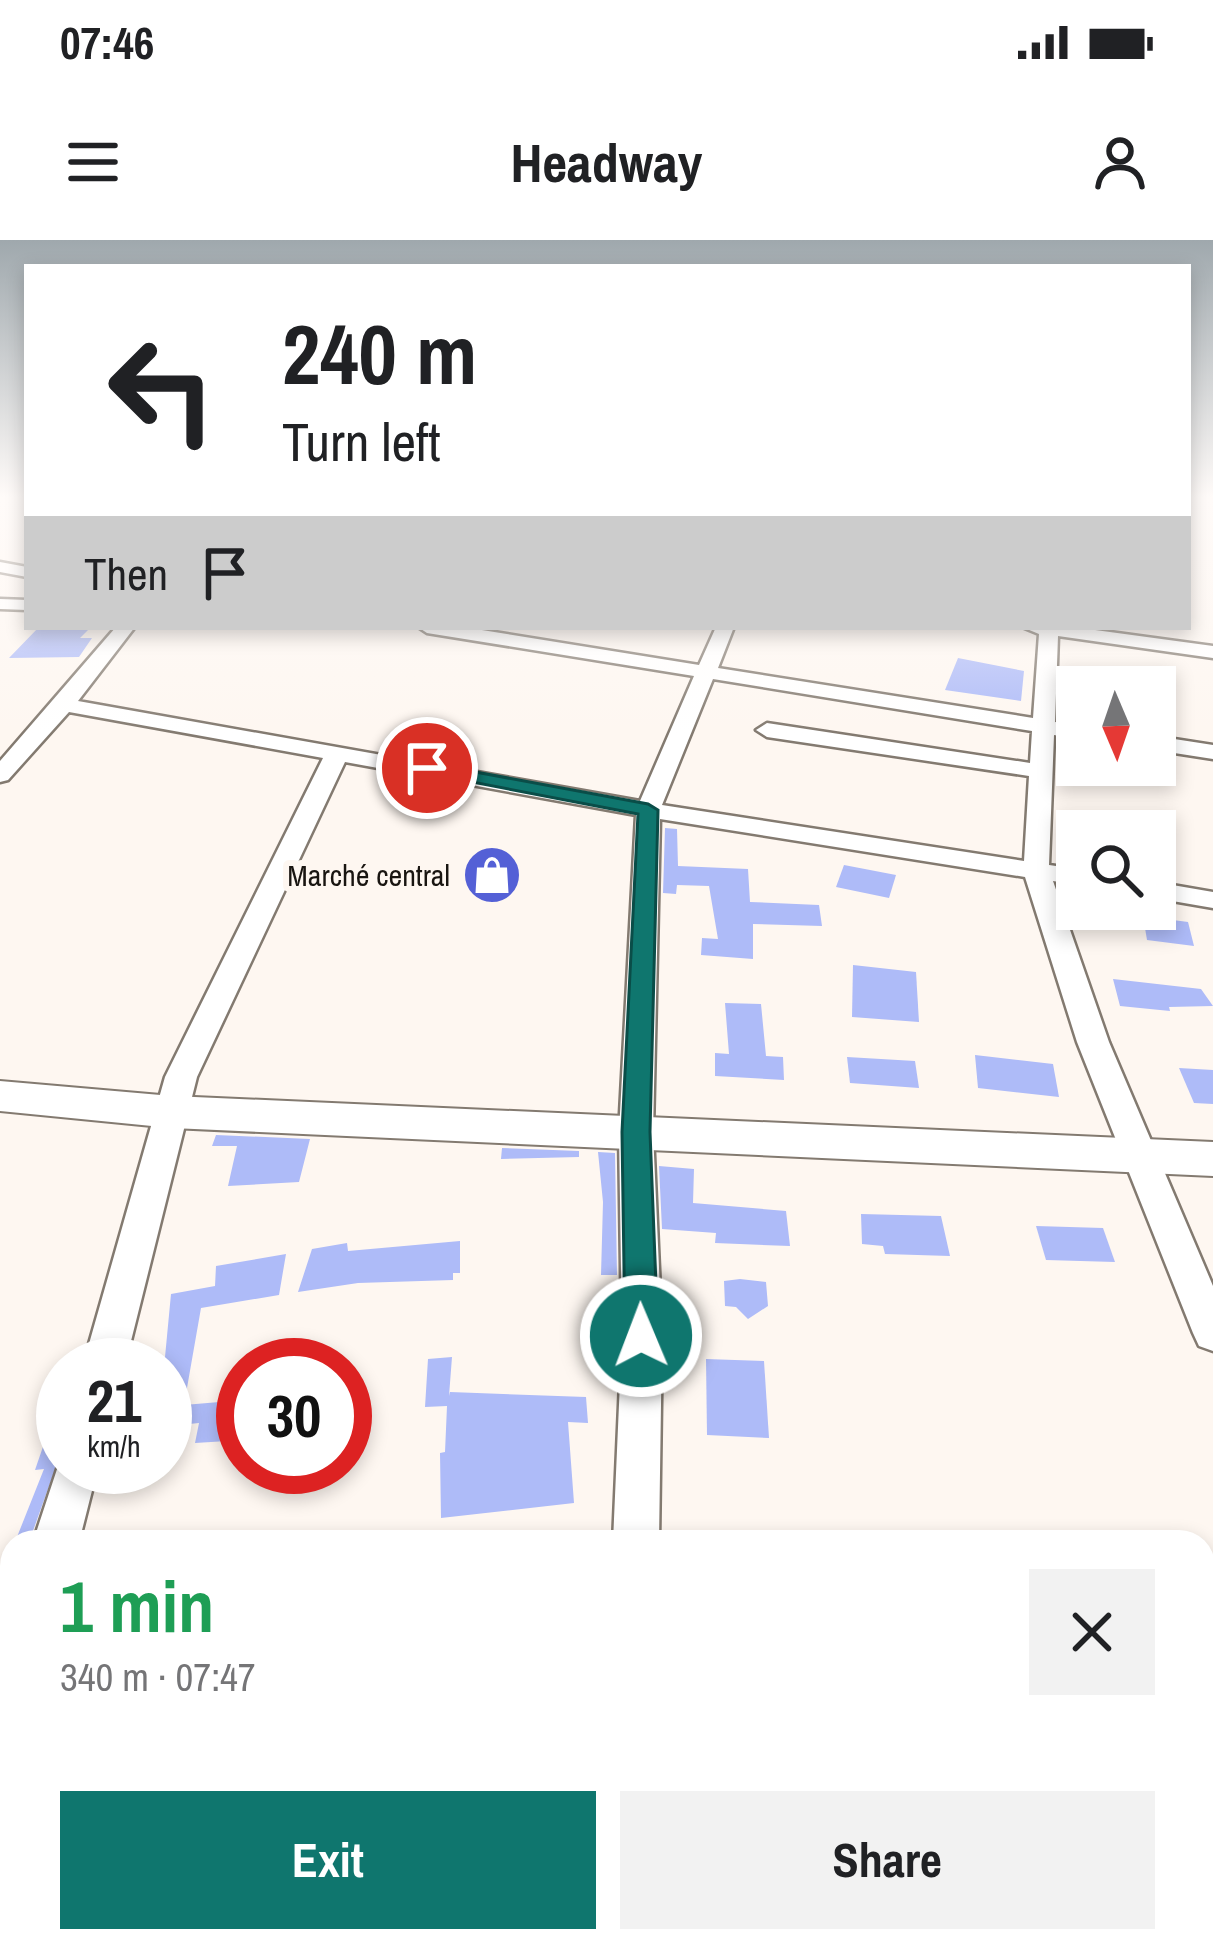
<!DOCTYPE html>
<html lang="en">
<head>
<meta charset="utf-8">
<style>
  body { margin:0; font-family:"Archivo Narrow",sans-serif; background:#f2f2f2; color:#202124; height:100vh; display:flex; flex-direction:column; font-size:45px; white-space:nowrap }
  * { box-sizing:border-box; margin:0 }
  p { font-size:39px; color:#757577 }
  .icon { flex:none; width:66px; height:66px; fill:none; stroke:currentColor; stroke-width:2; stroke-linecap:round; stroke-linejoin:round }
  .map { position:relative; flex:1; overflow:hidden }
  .drawer { position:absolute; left:0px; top:1290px; width:1215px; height:423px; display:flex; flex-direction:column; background:#fff; border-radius:36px 36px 0 0; box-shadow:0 6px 18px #0003 }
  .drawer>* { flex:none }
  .guide { position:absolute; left:24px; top:24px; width:1167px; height:366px; border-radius:0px; box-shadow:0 6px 18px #0003; background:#fff; color:#202124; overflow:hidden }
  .needle { width:78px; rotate:178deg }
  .controls { position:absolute; left:1056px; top:426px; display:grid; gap:24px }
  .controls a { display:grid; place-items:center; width:120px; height:120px; border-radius:0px; background:#fff; box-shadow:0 6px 18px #0003; font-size:60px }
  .speed { position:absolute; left:36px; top:1098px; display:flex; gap:24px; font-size:60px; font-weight:700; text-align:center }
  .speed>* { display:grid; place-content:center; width:156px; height:156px; border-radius:50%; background:#fff; box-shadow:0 6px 18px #0003; line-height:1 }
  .speed small { font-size:30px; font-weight:400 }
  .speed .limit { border:18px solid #d22; background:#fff; color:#111 }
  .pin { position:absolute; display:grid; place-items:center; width:102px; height:102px; color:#fff; margin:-51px; border:6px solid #fff; border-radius:50%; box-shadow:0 3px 12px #0007 }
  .me { position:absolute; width:132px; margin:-66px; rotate:359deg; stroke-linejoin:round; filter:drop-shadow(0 0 9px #0008) }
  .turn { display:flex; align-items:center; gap:42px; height:252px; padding:0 60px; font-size:54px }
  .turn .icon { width:156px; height:156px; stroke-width:2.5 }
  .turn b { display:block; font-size:84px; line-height:102px }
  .then { display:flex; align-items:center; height:114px; padding:0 60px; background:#0003; gap:24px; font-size:45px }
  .round { display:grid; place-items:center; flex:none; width:126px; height:126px; border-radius:0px; background:#f2f2f2 }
  .overview { display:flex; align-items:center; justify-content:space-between; height:204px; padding:0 60px }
  h1 { font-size:72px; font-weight:700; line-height:90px; color:#1e9e55 }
  .action { display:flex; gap:24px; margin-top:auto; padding:24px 60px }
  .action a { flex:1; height:138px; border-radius:0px; background:#0f766e; color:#fff; font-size:48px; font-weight:700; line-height:138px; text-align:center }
  .action a+a { background:#f2f2f2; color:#202124 }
  .status { display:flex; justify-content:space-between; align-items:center; height:84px; padding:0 60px; background:#fff; direction:ltr }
  .status svg { height:33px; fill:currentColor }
  header { display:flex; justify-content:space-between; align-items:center; height:156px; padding:0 60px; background:#fff; font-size:54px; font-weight:700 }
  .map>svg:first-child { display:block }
  .building { fill:#aebbf8 }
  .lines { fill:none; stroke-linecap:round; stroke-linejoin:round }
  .minor-casing { stroke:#837a70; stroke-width:5 }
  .major-casing { stroke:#837a70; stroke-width:4 }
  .minor { fill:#fff; fill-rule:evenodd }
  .major { fill:#fff; fill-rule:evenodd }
  .route { fill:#0f766e; stroke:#0a4d48; stroke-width:3 }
  .labels { text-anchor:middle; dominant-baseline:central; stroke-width:12; stroke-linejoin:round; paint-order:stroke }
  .poi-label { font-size:30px; fill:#191511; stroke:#fef7f1; text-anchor:end }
</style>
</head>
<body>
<div class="status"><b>07:46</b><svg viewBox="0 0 49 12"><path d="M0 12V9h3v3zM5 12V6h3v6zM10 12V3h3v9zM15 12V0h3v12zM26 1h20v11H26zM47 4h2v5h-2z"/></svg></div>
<header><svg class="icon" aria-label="menu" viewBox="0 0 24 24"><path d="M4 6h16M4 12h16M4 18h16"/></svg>Headway<svg class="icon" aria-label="person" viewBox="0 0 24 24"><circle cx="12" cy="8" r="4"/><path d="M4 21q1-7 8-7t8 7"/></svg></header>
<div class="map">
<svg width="1213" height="1711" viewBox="0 0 1213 1711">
  <rect width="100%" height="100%" fill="#fef7f1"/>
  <g class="building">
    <path d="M39,387H91L80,398H92L79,417L9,418Z"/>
    <path d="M958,418L1024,431L1021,461L945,450Z"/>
    <path d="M665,588L677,589L678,626L748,629L750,662L819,665L822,686L753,684V719L701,715L702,698L718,699L709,646L677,645L676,654L663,653Z"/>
    <path d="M844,625L896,635L889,658L836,647Z"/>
    <path d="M1143,676L1188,682L1194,706L1147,700Z"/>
    <path d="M853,725L916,732L919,782L852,777Z"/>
    <path d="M1113,739L1201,749L1213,766L1169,767L1170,771L1120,766Z"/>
    <path d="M725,763L761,764L766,816L783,817L784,840L715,836V813L729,814Z"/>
    <path d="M975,815L1053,824L1059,857L978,848Z"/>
    <path d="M847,817L915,821L919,848L850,843Z"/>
    <path d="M1179,828L1213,830V864L1194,863Z"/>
    <path d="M216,895L310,899L299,942L228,946L237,906H212Z"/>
    <path d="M502,908L579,911V917L501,919Z"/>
    <path d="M598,912L615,913L617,1035H601L603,962Z"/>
    <path d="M659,926L694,929L693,963L786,971L790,1006L715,1003L716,993L662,989Z"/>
    <path d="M861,974L941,976L950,1016L885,1014L883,1006L862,1004Z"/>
    <path d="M1036,986L1103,988L1115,1022L1046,1020Z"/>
    <path d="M460,1001V1033H453V1040L358,1043L298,1052L312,1009L347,1003L348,1011Z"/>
    <path d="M286,1014L279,1055L201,1068L184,1165L243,1160V1200L195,1203L199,1183L179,1185L173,1214L165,1213V1117L171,1054L215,1046L216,1026Z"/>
    <path d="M740,1039L766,1042L768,1066L748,1079L736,1067L725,1066L724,1041Z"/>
    <path d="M452,1117L449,1156L450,1152L586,1157L588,1183L568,1182L574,1263L441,1278L440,1213L445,1212L447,1166L425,1167L428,1119Z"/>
    <path d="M706,1119L764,1121L769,1198L707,1195Z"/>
    <path d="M59,1160L63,1207L29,1302H15L44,1229L35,1230Z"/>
  </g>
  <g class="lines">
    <defs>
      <g id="minor">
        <path d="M0,322L27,327V337L0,332Z"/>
        <path d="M0,359L27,360V370L0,369Z"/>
        <path d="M116,387H135L78,461L640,561L694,436L427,393L418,387H463L699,425L716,387H734L718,428L1033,478L1039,394L1022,387H1073L1213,406V418L1058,396L1055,482L1077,485V499L1054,495L1049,625L1077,629V645L1053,641L1109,802L1213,1046V1111L1199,1106L1193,1093L1077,802L1025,637L660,579L653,892L662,1096L659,1302H613L622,1096L619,892L636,575L345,522L197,837L125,1125H83L165,837L323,518L69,472L8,540L0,542V521ZM713,439L1032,491L1030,523L767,483L756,490L767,497L1029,536L1024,621L662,565Z"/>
        <path d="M1155,496L1213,505V519L1155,510Z"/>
        <path d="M1155,642L1213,652V668L1155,658Z"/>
        <path d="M63,1211V1227H98L79,1302H33Z"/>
        <path d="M12,1429V1516L0,1521V1434Z"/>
        <path d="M1213,1528V1582L1203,1584V1530Z"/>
        <path d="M540,1701H639L635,1711H536Z"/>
        <path d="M966,1701H1026L1022,1711H962Z"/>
      </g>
      <path id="major" d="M0,841L172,856L1213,902V936L172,888L0,871Z"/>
    </defs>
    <use href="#minor" class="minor-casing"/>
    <use href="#major" class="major-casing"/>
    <use href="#minor" class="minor"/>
    <use href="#major" class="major"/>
  </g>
  <linearGradient id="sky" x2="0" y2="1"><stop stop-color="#9fa8ad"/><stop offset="0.52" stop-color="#fffbf9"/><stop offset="1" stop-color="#fffbf9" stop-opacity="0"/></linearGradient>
  <rect width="1213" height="494" fill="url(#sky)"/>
  <path class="route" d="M427,523L648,564L658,570L650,892L658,1096L653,1107L641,1111L630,1107L625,1096L622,892L638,574L420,532L417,528Z"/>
  <defs>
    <symbol id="shop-disc" viewBox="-11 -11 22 22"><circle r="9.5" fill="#5460d6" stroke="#fef7f1"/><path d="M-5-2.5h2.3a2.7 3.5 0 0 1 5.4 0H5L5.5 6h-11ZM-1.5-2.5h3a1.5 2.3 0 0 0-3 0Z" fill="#fff"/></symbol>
  </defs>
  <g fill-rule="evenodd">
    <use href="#shop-disc" x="459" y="602" width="66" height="66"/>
  </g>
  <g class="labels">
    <g class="poi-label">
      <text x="450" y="635">Marché central</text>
    </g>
  </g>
</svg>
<div class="controls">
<a><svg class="needle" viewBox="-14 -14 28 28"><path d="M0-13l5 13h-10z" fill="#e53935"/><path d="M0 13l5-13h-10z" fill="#757577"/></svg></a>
<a><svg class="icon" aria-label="search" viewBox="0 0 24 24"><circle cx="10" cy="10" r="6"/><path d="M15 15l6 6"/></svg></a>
</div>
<div class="speed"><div>21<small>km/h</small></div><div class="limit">30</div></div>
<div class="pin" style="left:427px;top:528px;background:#d93025"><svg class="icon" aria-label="arrive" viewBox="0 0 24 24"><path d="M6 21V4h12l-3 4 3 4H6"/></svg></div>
<svg class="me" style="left:641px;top:1096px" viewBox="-20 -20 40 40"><circle r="17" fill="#0f766e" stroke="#fff" stroke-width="3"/><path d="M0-11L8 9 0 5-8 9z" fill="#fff"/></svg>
<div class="guide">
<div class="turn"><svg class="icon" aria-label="left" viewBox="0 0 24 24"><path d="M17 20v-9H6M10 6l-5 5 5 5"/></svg><div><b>240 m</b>Turn left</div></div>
<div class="then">Then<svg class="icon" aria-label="arrive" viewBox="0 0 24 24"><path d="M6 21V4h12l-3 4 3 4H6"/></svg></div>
</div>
<section class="drawer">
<div class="overview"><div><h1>1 min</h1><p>340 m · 07:47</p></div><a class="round"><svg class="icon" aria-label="close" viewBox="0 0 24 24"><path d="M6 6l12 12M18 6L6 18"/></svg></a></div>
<div class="action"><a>Exit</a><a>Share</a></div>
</section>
</div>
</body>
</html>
